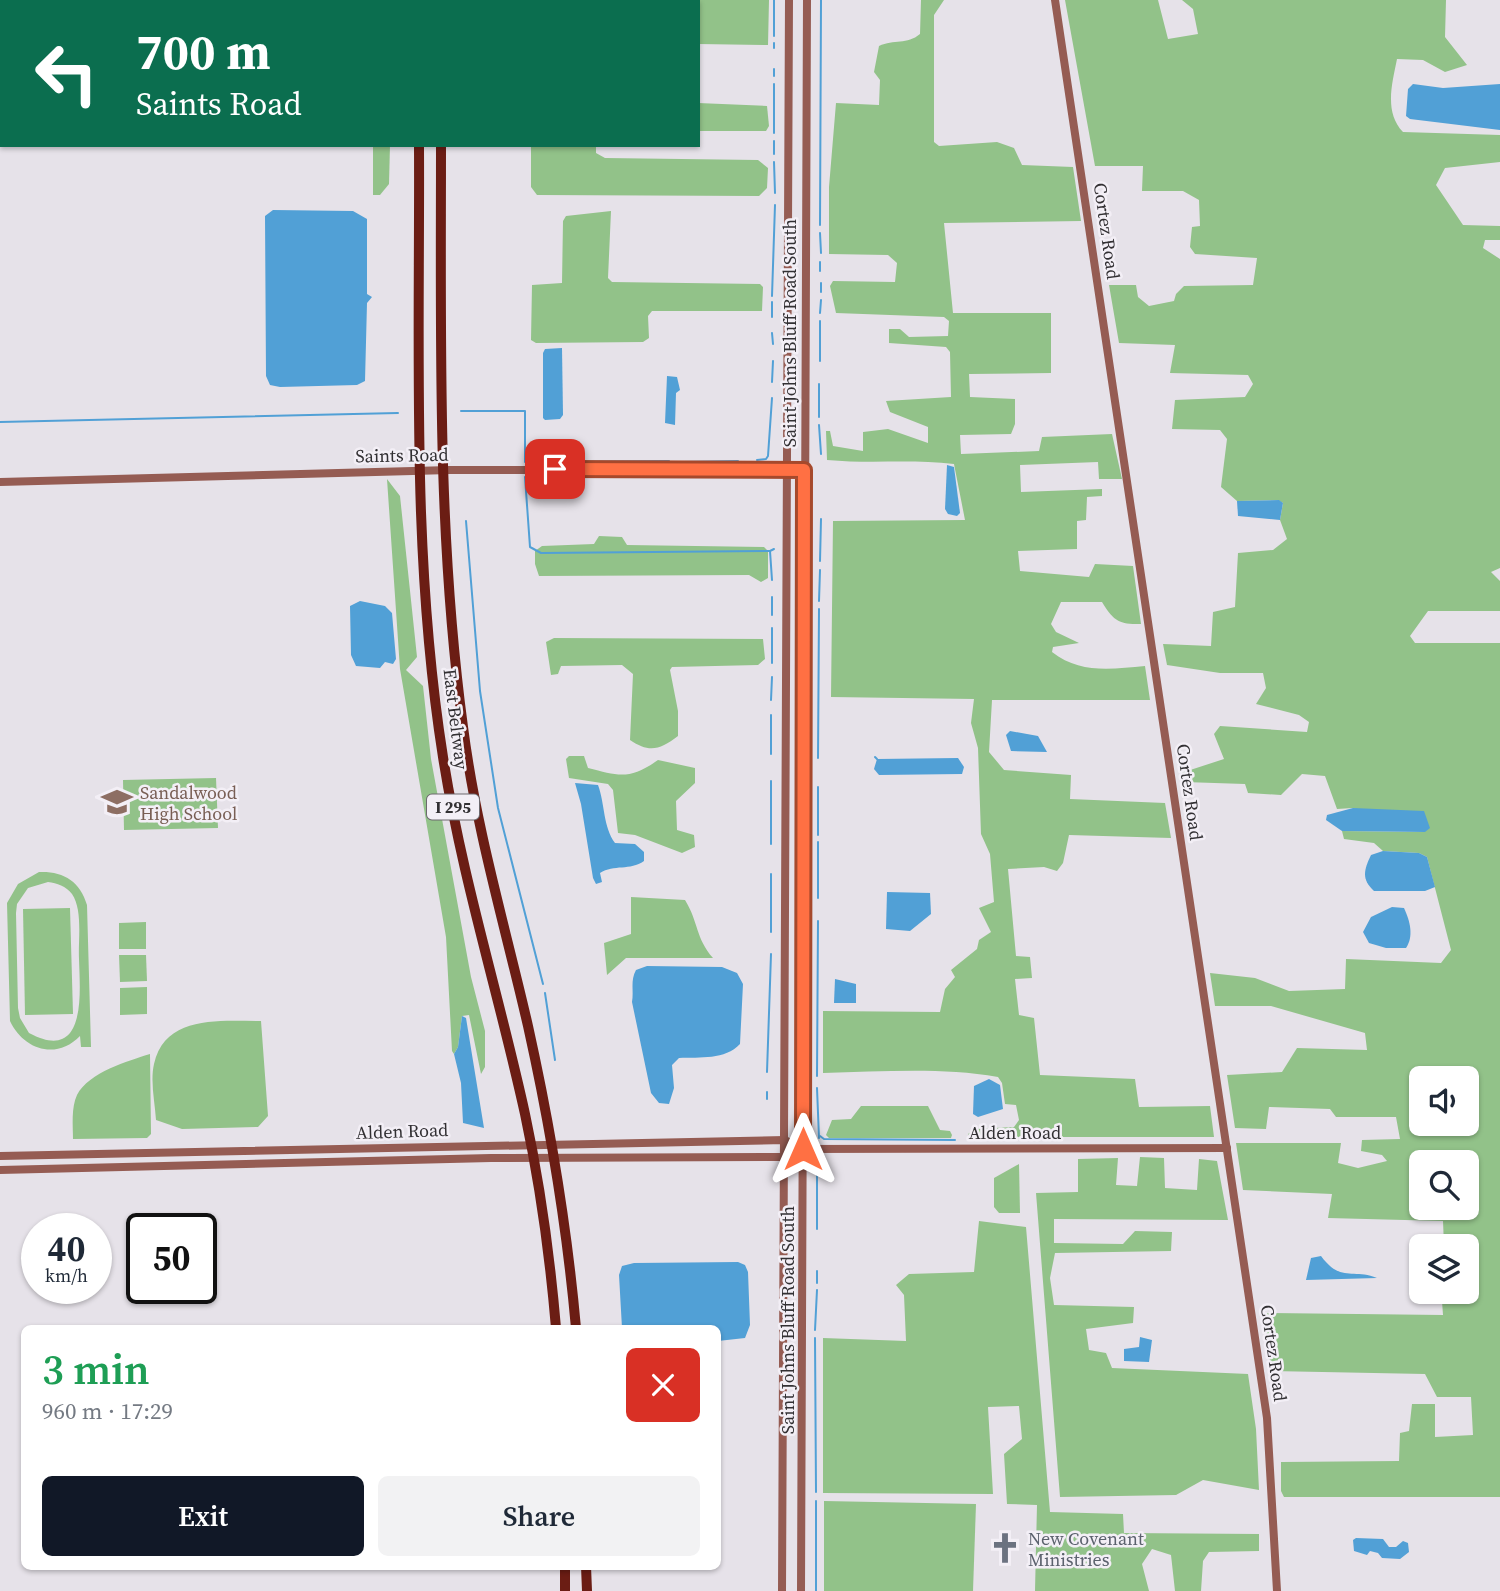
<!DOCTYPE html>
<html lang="en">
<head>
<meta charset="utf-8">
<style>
  body { margin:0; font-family:"Source Serif 4",serif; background:#f2f2f3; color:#1f2937; height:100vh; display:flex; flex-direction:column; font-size:26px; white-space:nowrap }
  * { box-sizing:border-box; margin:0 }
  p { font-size:23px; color:#747a83 }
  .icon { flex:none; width:38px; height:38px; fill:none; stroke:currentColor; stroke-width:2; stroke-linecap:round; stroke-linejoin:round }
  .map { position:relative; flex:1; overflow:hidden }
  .details { position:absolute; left:21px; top:1325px; width:700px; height:245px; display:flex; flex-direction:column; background:#fff; border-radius:10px; box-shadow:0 2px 5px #0004 }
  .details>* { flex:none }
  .top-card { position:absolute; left:0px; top:0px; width:700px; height:147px; box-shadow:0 2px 5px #0004; background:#0b6e4f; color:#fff; overflow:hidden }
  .controls { position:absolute; left:1409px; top:1066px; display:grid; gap:14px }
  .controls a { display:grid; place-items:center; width:70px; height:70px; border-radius:10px; background:#fff; box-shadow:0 2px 5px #0004; font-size:35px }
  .speed { position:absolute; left:21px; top:1213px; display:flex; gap:14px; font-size:35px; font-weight:700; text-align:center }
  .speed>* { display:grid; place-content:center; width:91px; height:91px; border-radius:50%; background:#fff; box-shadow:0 2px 5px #0004; line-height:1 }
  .speed small { font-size:18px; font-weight:400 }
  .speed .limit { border:4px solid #111; border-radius:10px; background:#fff; color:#111 }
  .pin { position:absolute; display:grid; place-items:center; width:60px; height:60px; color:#fff; margin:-30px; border-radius:14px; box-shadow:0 4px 10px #0006 }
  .me { position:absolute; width:77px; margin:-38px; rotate:0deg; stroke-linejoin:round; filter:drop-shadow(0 0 5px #0008) }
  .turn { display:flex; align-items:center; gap:24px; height:147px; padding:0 21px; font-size:32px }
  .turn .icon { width:91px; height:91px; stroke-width:2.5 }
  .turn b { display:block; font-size:49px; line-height:60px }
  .round { display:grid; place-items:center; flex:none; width:74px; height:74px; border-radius:10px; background:#f2f2f3 }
  .head { display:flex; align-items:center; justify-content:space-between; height:119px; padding:0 21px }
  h1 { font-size:42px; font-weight:600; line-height:52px; color:#1e9e55 }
  .action { display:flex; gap:14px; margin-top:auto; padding:14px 21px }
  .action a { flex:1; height:80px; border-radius:10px; background:#111827; color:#fff; font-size:28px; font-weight:600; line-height:80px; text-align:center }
  .action a+a { background:#f2f2f3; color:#1f2937 }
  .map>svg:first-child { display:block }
  .green { fill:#92c289; fill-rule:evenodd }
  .water { fill:#51a0d6 }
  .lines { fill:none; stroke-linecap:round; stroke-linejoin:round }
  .stream { stroke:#51a0d6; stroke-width:2 }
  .secondary { stroke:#955c53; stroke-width:8 }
  .highway { stroke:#6b1d14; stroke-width:10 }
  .route-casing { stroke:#a6492c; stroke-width:18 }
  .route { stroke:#ff7043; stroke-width:12 }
  .labels { text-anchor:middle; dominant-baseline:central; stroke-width:5; stroke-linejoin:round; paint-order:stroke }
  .shield { fill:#f3eff6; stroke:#6c696e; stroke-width:2 }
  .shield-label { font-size:16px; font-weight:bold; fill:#323033 }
  .street-label { font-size:18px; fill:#323033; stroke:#f3eff6 }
  .education-label { font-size:18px; fill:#785e54; stroke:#f3eff6; text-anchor:start }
  .worship-label { font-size:18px; fill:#5b616d; stroke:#f3eff6; text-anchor:start }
</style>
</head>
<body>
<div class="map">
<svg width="1500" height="1591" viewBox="0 0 1500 1591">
  <rect width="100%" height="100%" fill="#e6e2e9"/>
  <g class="green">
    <path d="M527,0H769L768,45L698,44V2Z"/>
    <path d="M921,0H944L934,15V142L939,146L997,142L1014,148L1022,165L1073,167L1081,221L944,223L953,313H1051V373L969,374L970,397L1015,399V424L1011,434L960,435L961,454L1039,451L1042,437L1112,434L1122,479H1099L1098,462L1020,465L1021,492L1102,489V496L1087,497L1086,520L1077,521V549L1018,551L1020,571L1089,577L1095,564L1133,566L1141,624C1119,625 1113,620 1102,602H1061L1051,624L1056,632L1079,643L1053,647L1052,652C1080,674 1111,669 1145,666L1150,700H992L989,752L1004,770L1071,775L1070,799L1165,803L1171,838L1069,835L1063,863L1057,871L1044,867L1008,869L1016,956L1030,957L1032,978L1015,979L1019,1015L1034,1018L1040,1075L1135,1079L1139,1107L1210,1106L1214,1137H971L968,1134L975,1129L1014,1127L1019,1120L1016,1105L1005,1104L1002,1083L998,1077C940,1067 881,1072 823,1073V1011L940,1012L945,989L955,977L951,970L977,949L979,940L991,932L979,908L994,902L990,854L981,834L978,748L971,723L974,699L831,697L833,521L965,520L954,464C912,459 870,464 827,460L826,431H830L833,446L863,451V432L888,429L928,443V427L890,412L886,401L951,397L950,352L946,347L889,343V329H900L909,337L948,336L949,321L944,317L836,313L830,286L833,281L895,282L897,263L888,255L829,254V187L836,103L879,105L880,80L874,72L879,46C894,39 907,45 920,34Z"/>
    <path d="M1065,0H1158L1168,39L1198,34L1193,9L1182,0H1446L1445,37L1467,65L1445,72L1423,60L1397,59C1392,84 1384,112 1403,132L1500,135V162L1445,168L1436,185L1463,225L1500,226V240H1485L1483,248L1500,259V568L1491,572L1500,581V611H1428L1410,636L1415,643H1500V1497H1284L1281,1491V1462L1399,1461L1400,1433L1409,1431L1412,1404H1435V1437L1473,1435L1471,1397H1437L1425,1374L1271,1371L1264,1313L1443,1315L1442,1301L1432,1292H1466V1246H1444L1443,1221L1328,1218L1332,1194L1243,1190L1236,1143H1341L1338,1163L1358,1168L1387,1161L1382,1155L1361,1151L1362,1140L1400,1139L1396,1117H1336L1330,1109L1269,1107L1266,1129L1235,1128L1227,1075L1282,1072L1297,1048L1367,1050L1365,1033L1271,1006H1215L1210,973L1255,978L1289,991L1345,989L1346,959L1441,963L1451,950L1427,857L1419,853L1383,851L1374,843L1344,839L1342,831L1425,832L1353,808L1337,809L1325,776L1302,774L1281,795L1248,793L1245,784L1184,782L1181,773L1224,759L1214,734L1220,726L1307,732L1309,722L1299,715L1256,704L1266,688L1263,673H1220L1167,665L1163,644L1211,646L1213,612L1235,607L1238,553L1273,550L1287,539L1280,520L1283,503L1278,500L1237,501L1221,487L1227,439L1220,430L1172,429L1175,400L1245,397L1253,384L1248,375L1170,373L1175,345L1119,343L1109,285H1136L1138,297L1149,306L1174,301L1176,294L1184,286L1253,285L1257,258L1195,254L1190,247L1192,227L1200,226L1199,200L1183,191H1142L1143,166H1095ZM1421,1078H1466V1124H1421ZM1421,1162H1466V1208H1421Z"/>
    <path d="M698,103L767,106L769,126L766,131H698Z"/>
    <path d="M373,145H390L389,184L380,195H373Z"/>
    <path d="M531,145H596V153L605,158L758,160L768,168L767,188L759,196L537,195L531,187Z"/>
    <path d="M611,211L608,278L612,282L760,284L763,287L762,311H652L648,316L649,338L643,342L536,343L531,340L532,285L562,283L563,221L566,216Z"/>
    <path d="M387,479L400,496L417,657L406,670L423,686L431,759L471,977L485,1031V1067L481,1074L469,1015L462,1016L458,1047L454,1054L452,1051L446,937L400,669Z"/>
    <path d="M599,536L622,537L627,545L764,547L768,551V578L761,582L749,575L539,576L535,564V551L542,546L594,544Z"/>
    <path d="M554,638L763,639L765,659L758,665L672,667L670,670L678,711V736C660,750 649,753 630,740L633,674L622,665L561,666L558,674L551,675L546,642Z"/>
    <path d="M569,756H584L588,768C619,776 630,780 658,760L695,768V783L676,801L677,830L694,835L695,847L682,853L635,835L618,833L613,790L608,784L569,778L566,759Z"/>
    <path d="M216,778L218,828L124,830L123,780Z"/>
    <path d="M39,872C63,871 80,881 87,905L91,1047H81L80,1036C56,1061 23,1049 10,1021L7,903L18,884ZM48,882C57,883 66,886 72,894C83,910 78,940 79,959C80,993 87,1064 29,1033L20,1018L18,1008L16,913L17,904L28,888Z"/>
    <path d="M631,897L685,900C699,923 695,937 713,958H626L607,975L604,943L631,934Z"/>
    <path d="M70,908L73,1014L25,1015L23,909Z"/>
    <path d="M146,922V949H119V923Z"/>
    <path d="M119,955H146L147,981L120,982Z"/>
    <path d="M147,987V1014L120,1015V988Z"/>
    <path d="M261,1021L268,1116L258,1127L182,1129L156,1120C155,1102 150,1082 154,1064C165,1014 222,1021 261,1021Z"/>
    <path d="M150,1054L151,1134L147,1138L73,1139C73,1125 71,1108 77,1095C89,1072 128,1061 150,1054Z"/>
    <path d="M861,1106H928L940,1130L950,1131L952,1135L951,1138H829L826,1135L832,1120L851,1119Z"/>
    <path d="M1140,1157L1164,1158L1165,1188L1197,1190L1199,1159L1217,1161L1228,1220L1054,1219V1243L1123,1244L1135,1231L1172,1232L1171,1251L1055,1253L1050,1278L1054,1305L1134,1307L1133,1323L1086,1329L1089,1350L1106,1353L1112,1368L1248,1374L1256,1429L1259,1490L1203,1480L1176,1495L1060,1497L1036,1193L1078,1192V1159L1118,1158L1116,1185L1137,1186Z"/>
    <path d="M1019,1164L1020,1213H999L994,1207V1178Z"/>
    <path d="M979,1221L1026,1227L1050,1512L1123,1514L1124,1533L1259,1534V1551L1209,1552L1203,1561L1201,1591H1175L1171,1555L1152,1549L1142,1564L1149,1591H1035L1037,1505L1007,1504L1004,1454L1022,1439L1019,1406L988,1407L993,1494L823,1493V1338L906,1341L904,1295L896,1285L909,1274L974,1272Z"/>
    <path d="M824,1501L976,1504L973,1591H824Z"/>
  </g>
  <g class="water">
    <path d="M1413,84L1443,88L1500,84V130L1410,119L1406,116L1408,89Z"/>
    <path d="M273,210L353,211L367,219V294L372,297L367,303L365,381L357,385L280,387L270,385L266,376L265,216Z"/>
    <path d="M562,348L563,415L560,419L545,420L543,418V353L545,349Z"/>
    <path d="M667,376L677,377L680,390L676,393L675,425L665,423Z"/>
    <path d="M947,465L954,467L960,513L957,516L948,514L945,509Z"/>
    <path d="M1279,500L1283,503L1280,520L1238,516L1237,501Z"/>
    <path d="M360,601L385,606L392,613L396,659L393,664L385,662L380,668L356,666L351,655L350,606Z"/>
    <path d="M1010,731L1038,736L1047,752L1011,751L1006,735Z"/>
    <path d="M958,758L964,767L962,774L879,775L874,769L877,759Z"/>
    <path d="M575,783L598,785C605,804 603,827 615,843L635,844L644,852V861C630,871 614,864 600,873L602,882L596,884L593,878L581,804Z"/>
    <path d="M1353,808L1424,811L1430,828L1425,832L1342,831L1326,820L1327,815Z"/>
    <path d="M1383,851L1419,853L1427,857L1435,887L1425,891H1374C1361,879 1364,870 1371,855Z"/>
    <path d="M887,892L930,893L931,914L910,931L886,929Z"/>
    <path d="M1392,907L1404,908C1410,921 1414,936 1406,948H1386L1369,943L1363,932L1371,917Z"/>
    <path d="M647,966L722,967L737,973L743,984L740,1044C725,1060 700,1057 679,1058L672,1065L674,1088L669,1104L659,1103L651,1093L632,1002C634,990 630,981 636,970Z"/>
    <path d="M835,979L856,984V1003H834Z"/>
    <path d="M462,1016L466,1018L484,1128L463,1123L461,1083L454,1054L458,1047Z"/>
    <path d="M989,1079L1000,1085L1003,1109L978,1117L973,1114L974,1086Z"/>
    <path d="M1321,1256C1341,1283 1352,1268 1377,1278L1306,1280L1311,1258Z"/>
    <path d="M738,1262L745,1265L748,1272L750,1325L745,1338L718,1341V1328H622L619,1275L622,1266L634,1263Z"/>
    <path d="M1140,1337L1152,1340L1149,1362L1124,1361V1349L1139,1347Z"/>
    <path d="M1356,1538L1383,1539L1389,1547H1396L1403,1541L1408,1543L1409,1552L1400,1559L1382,1558L1378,1553L1370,1551L1367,1555L1354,1551L1353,1540Z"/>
  </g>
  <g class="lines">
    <g class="stream">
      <path d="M774,36V0"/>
      <path d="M774,48V43"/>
      <path d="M774,76V69"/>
      <path d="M774,84V133"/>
      <path d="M774,154V141"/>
      <path d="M774,162L775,193"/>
      <path d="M820,225L821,0"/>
      <path d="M820,233L821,253"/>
      <path d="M820,262V271"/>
      <path d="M821,283V292"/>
      <path d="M772,296L775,205"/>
      <path d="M772,302V317"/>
      <path d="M820,313L821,300"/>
      <path d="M772,333L773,344"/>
      <path d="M820,361V321"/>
      <path d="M772,382L773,361"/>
      <path d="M819,384V417"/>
      <path d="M461,411H525V462"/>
      <path d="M0,422L398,413"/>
      <path d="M819,425L821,454"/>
      <path d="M757,460L766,459L768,456L772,398"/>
      <path d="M545,462L669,461"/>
      <path d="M684,462L738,461"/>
      <path d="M525,477L530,547L541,553L770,551"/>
      <path d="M466,521L480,691L498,808L543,984"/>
      <path d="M820,561L821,519"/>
      <path d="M772,580L770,551L774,549"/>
      <path d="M819,601L820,570"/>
      <path d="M772,615V597"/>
      <path d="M772,663V628"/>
      <path d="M771,700L772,677"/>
      <path d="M771,754V715"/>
      <path d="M875,757L877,759"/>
      <path d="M818,758L819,609"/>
      <path d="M771,781V844"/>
      <path d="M818,835V787"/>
      <path d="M818,842V898"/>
      <path d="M771,932V874"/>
      <path d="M545,993L555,1060"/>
      <path d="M767,1072L771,954"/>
      <path d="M817,1076L818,921"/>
      <path d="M817,1088L819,1138"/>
      <path d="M767,1099V1092"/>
      <path d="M820,1136L824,1139L955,1140"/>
      <path d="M817,1229V1159"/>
      <path d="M817,1283V1271"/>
      <path d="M815,1330L817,1290"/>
      <path d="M815,1338L816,1492"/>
      <path d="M816,1501V1591"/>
    </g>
    <g class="secondary">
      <path d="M1055,0L1267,1418L1277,1591"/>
      <path d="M0,482L450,470H804"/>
      <path d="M0,1156L785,1140L803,1149"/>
      <path d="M0,1170L491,1158L785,1157L803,1149L1227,1148"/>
      <path d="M782,1591L789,0"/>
      <path d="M801,1591L807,0"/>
    </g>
    <g class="highway">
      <path d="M414,0V2"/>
      <path d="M444,2V0"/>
      <path d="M419,145C420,349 411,555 443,757C462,878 499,995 525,1114C540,1184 550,1257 556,1328"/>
      <path d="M441,145C441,340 437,534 463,727C476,829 505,926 528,1026C550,1125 567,1227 576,1328"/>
      <path d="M565,1566V1591"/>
      <path d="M586,1566L587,1591"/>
    </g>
  </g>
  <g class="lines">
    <defs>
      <path id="route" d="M555,469L804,470L803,1149"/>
    </defs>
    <use href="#route" class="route-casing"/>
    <use href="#route" class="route"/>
  </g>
  <defs>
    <symbol id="school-bare" viewBox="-9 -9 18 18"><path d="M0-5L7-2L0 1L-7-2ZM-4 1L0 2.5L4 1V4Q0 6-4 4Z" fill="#8d6e63" stroke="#f3eff6" stroke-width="2.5" paint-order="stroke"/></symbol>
    <symbol id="church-bare" viewBox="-9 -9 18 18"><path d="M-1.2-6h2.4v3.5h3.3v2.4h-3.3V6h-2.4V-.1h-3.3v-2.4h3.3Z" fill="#6b7280" stroke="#f3eff6" stroke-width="2.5" paint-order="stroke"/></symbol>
  </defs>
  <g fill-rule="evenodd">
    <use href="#school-bare" x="95" y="780" width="44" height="44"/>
    <use href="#church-bare" x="983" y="1526" width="44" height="44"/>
  </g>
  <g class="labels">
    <rect class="shield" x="427" y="794.5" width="52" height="25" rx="5"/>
    <g class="shield-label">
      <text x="453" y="807">I 295</text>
    </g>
    <g class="street-label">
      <text transform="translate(1107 231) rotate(82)">Cortez Road</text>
      <text transform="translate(789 333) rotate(-90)">Saint Johns Bluff Road South</text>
      <text transform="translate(402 455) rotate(-1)">Saints Road</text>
      <text transform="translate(456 719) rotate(83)">East Beltway</text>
      <text transform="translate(1190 792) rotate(82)">Cortez Road</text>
      <text transform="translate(402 1131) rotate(-2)">Alden Road</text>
      <text x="1015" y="1132">Alden Road</text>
      <text transform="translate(787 1320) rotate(-90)">Saint Johns Bluff Road South</text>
      <text transform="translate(1274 1353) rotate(82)">Cortez Road</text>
    </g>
    <g class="education-label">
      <text x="140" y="792">Sandalwood<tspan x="140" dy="21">High School</tspan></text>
    </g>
    <g class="worship-label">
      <text x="1028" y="1538">New Covenant<tspan x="1028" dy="21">Ministries</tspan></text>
    </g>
  </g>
</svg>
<div class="controls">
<a><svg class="icon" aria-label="sound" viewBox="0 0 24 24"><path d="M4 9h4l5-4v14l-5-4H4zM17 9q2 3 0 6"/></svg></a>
<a><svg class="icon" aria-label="search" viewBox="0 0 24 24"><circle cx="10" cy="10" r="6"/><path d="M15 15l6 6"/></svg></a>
<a><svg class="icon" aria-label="layers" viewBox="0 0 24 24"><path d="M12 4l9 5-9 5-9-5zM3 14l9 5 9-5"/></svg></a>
</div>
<div class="speed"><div>40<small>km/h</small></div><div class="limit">50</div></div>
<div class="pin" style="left:555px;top:469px;background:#d93025"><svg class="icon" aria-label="arrive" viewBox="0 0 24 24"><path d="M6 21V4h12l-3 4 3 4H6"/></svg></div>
<svg class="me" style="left:803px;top:1149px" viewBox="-20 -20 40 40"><path d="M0-17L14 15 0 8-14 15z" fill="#ff7043" stroke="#fff" stroke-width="4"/></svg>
<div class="top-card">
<div class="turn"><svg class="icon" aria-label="left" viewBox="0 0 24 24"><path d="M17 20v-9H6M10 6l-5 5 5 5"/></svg><div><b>700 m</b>Saints Road</div></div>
</div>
<section class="details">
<div class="head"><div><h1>3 min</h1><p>960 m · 17:29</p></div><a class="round" style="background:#d93025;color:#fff"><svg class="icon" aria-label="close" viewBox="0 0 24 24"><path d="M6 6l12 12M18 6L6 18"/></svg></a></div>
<div class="action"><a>Exit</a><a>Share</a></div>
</section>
</div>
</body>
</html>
